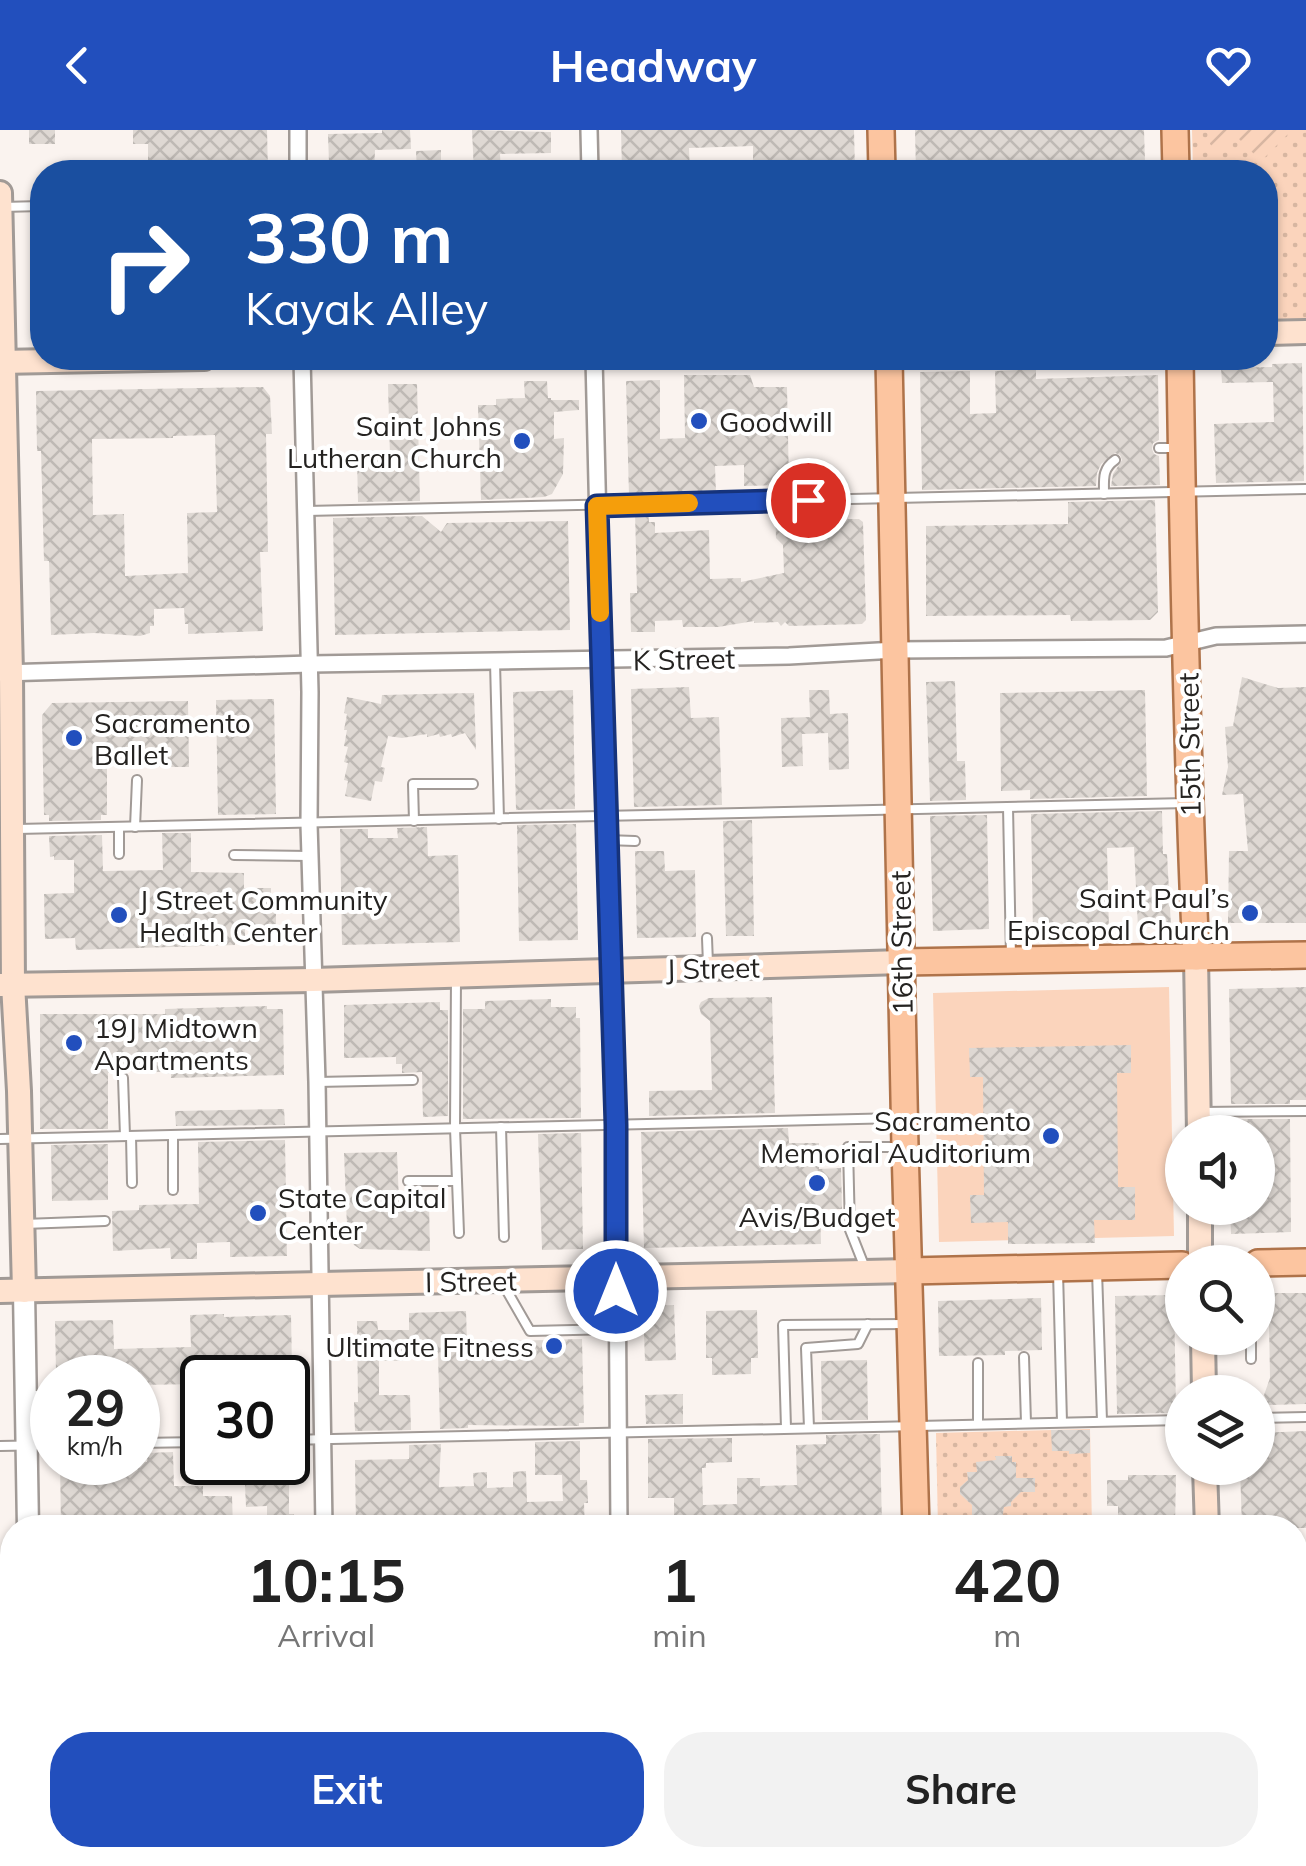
<!DOCTYPE html>
<html lang="en">
<head>
<meta charset="utf-8">
<style>
  body { margin:0; font-family:Mulish,sans-serif; background:#f2f2f2; color:#222; height:100vh; display:flex; flex-direction:column; font-size:38px; white-space:nowrap }
  * { box-sizing:border-box; margin:0 }
  p { font-size:32px; color:#767676 }
  .icon { flex:none; width:55px; height:55px; fill:none; stroke:currentColor; stroke-width:2; stroke-linecap:round; stroke-linejoin:round }
  .map { position:relative; flex:1; overflow:hidden }
  .drawer { position:absolute; left:0px; top:1385px; width:1308px; height:352px; display:flex; flex-direction:column; background:#fff; border-radius:40px 40px 0 0; box-shadow:0 2px 8px #0004 }
  .drawer>* { flex:none }
  .hud { position:absolute; left:30px; top:30px; width:1248px; height:210px; border-radius:40px; box-shadow:0 2px 8px #0004; background:#1a4fa0; color:#fff; overflow:hidden }
  .tools { position:absolute; left:1165px; top:985px; display:grid; gap:20px }
  .tools a { display:grid; place-items:center; width:110px; height:110px; border-radius:50%; background:#fff; box-shadow:0 2px 8px #0004; font-size:50px }
  .speed { position:absolute; left:30px; top:1225px; display:flex; gap:20px; font-size:50px; font-weight:700; text-align:center }
  .speed>* { display:grid; place-content:center; width:130px; height:130px; border-radius:50%; background:#fff; box-shadow:0 2px 8px #0004; line-height:1 }
  .speed small { font-size:25px; font-weight:400 }
  .speed .limit { border:5px solid #111; border-radius:15px; background:#fff; color:#111 }
  .pin { position:absolute; display:grid; place-items:center; width:85px; height:85px; color:#fff; margin:-42px; border:5px solid #fff; border-radius:50%; box-shadow:0 2px 10px #0007 }
  .me { position:absolute; width:110px; margin:-55px; rotate:0deg; stroke-linejoin:round; filter:drop-shadow(0 0 8px #0008) }
  .turn { display:flex; align-items:center; gap:35px; height:210px; padding:0 50px; font-size:45px }
  .turn .icon { width:130px; height:130px; stroke-width:2.5 }
  .turn b { display:block; font-size:70px; line-height:85px }
  .eta { display:flex; justify-content:space-evenly; align-items:center; height:170px; text-align:center }
  .eta b { font-size:60px; font-weight:700; line-height:70px }
  .button { display:flex; gap:20px; margin-top:auto; padding:20px 50px }
  .button a { flex:1; height:115px; border-radius:40px; background:#224fbd; color:#fff; font-size:40px; font-weight:700; line-height:115px; text-align:center }
  .button a+a { background:#f2f2f2; color:#222 }
  header { display:flex; justify-content:space-between; align-items:center; height:130px; padding:0 50px; background:#224fbd; color:#fff; font-size:45px; font-weight:700 }
  .map>svg:first-child { display:block }
  .grass { fill:#fbd4bc }
  .park { fill:url(#park-dots) }
  .garden { fill:url(#garden-furrows) }
  .building { fill:url(#building-cross-hatch); fill-rule:evenodd }
  .lines { fill:none; stroke-linecap:round; stroke-linejoin:round }
  .service-casing { stroke:#a19a96; stroke-width:12 }
  .minor-casing { stroke:#a19a96; stroke-width:20 }
  .tertiary-casing { stroke:#a19a96; stroke-width:25 }
  .secondary-casing { stroke:#a19a96; stroke-width:28 }
  .primary-casing { stroke:#af734a; stroke-width:30 }
  .service { stroke:#fff; stroke-width:8 }
  .minor { stroke:#fff; stroke-width:15 }
  .tertiary { stroke:#fff; stroke-width:20 }
  .secondary { stroke:#fee2cf; stroke-width:22 }
  .primary { stroke:#fcc5a0; stroke-width:25 }
  .route-casing { stroke:#16337b; stroke-width:25 }
  .route { stroke:#224fbd; stroke-width:18 }
  .slow { stroke:#f59e0b; stroke-width:18 }
  .poi-dot { fill:#224fbd; stroke:#fff; stroke-width:4 }
  .labels { text-anchor:middle; dominant-baseline:central; stroke-width:8; stroke-linejoin:round; paint-order:stroke }
  .poi-label { font-size:28px; fill:#252321; stroke:#fff; text-anchor:start }
  .street-label { font-size:28px; fill:#252321; stroke:#fff }
</style>
</head>
<body>
<header><svg class="icon" aria-label="back" viewBox="0 0 24 24"><path d="M15 5l-7 7 7 7"/></svg>Headway<svg class="icon" aria-label="heart" viewBox="0 0 24 24"><path d="M12 20l-8-8c-3-5 5-10 8-4 3-6 11-1 8 4z"/></svg></header>
<div class="map">
<svg width="1306" height="1736" viewBox="0 0 1306 1736">
  <defs>
    <pattern id="park-dots" width="8" height="8" patternUnits="userSpaceOnUse" patternTransform="scale(2.5)"><rect width="8" height="8" fill="#fbd4bc"/><path d="M2 2h.1M6 6h.1" fill="none" stroke="#d7b6a1" stroke-width="1.8" stroke-linecap="round"/></pattern>
    <pattern id="garden-furrows" width="10" height="10" patternUnits="userSpaceOnUse" patternTransform="scale(2.5)"><rect width="10" height="10" fill="#fbd4bc"/><path d="M-1 1l2-2M0 10L10 0M9 11l2-2" fill="none" stroke="#d7b6a1"/></pattern>
    <pattern id="building-cross-hatch" width="8" height="8" patternUnits="userSpaceOnUse" patternTransform="scale(2.5)"><rect width="8" height="8" fill="#ded8d3"/><path d="M0 0l8 8M0 8l8-8" fill="none" stroke="#beb9b5"/></pattern>
  </defs>
  <rect width="100%" height="100%" fill="#faf3ef"/>
  <path class="grass" d="M1169,857L1174,1106L939,1112L933,863Z"/>
  <g class="park">
    <path d="M1192,0H1306V190L1265,191V42H1193Z"/>
    <path d="M1090,1299L1092,1397H938L936,1303Z"/>
  </g>
  <path class="garden" d="M1209,0H1292L1261,31L1233,3L1216,20L1210,14Z"/>
  <g class="building">
    <rect x="29" y="0" width="26" height="14"/>
    <path d="M133,0H267L268,42H176V38H148V14H133Z"/>
    <path d="M382,0H410L411,19L375,20L374,42H332V33H329L328,4L382,3Z"/>
    <path d="M472,0L551,2V23L500,24L501,42H474Z"/>
    <path d="M621,0H854L855,42H753V16L689,18L690,42H622Z"/>
    <path d="M915,0H1144L1145,32L1131,33L1132,40L1118,41L1119,42H916Z"/>
    <path d="M441,20V42H417L416,21Z"/>
    <path d="M1302,233L1304,351L1216,353L1214,294L1274,292L1273,252L1222,253L1221,238L1272,237V234Z"/>
    <path d="M1036,239V249L1158,245L1159,310L1153,313L1152,319L1154,324L1159,326L1160,355L1111,356L1113,344L1122,330L1120,325L1115,323L1101,334L1097,343L1096,356L922,360L920,242L970,241V284L996,283L995,241Z"/>
    <path d="M684,245H750L754,257H787L789,355L744,356V335L715,336L716,364L629,366L626,251L660,250V309L685,308Z"/>
    <path d="M524,251H547L548,268H551V270H579V280L554,282V309L564,308L563,344L552,364L544,367L481,370L478,275H496V269L525,268Z"/>
    <path d="M388,254H417L420,371L358,372L357,328L390,327Z"/>
    <path d="M263,257L270,266L272,304H266L268,422H260L263,501L188,504V494H185L184,478L154,479V496H150V503L140,506L94,503L51,505L49,431H44L41,321H37L36,261ZM215,305L217,382L187,383L188,443L125,446L124,384L93,385L92,309L173,308V306Z"/>
    <path d="M1155,370L1158,482L1150,490L1071,491L1070,485L926,486V396L1068,394V372Z"/>
    <path d="M775,378L788,390L859,389L863,392L866,490L862,494L789,496L785,492L781,496L778,492L754,493V491L718,497H683L682,490L655,491V502H631L630,463H637L635,381H648L649,392H655V403L709,400L710,449L741,448V452L784,443L783,415L776,408Z"/>
    <path d="M422,386L441,402L447,393L568,391L570,500L335,505L333,388Z"/>
    <path d="M1242,547L1278,558L1306,557V793H1228L1229,721H1248L1243,664L1222,665L1228,637L1225,597L1233,596Z"/>
    <path d="M955,551L957,631H965L966,670L930,671L926,552Z"/>
    <path d="M689,557L691,588L719,587L722,675L634,677L631,559Z"/>
    <path d="M573,560L575,679L516,680L513,562Z"/>
    <path d="M809,560H829L830,584L848,583L849,639L829,640L828,603L802,604L803,636L782,637L781,588L810,587Z"/>
    <path d="M1145,560L1147,666L1030,669V660L1001,661L1000,563Z"/>
    <path d="M474,563L476,620L465,603L452,607L451,604L440,607L439,604L427,607V604L402,608L388,606L381,637L385,638L382,652L375,651L371,671L345,666L348,651L344,650L348,633L344,632L348,617L344,616L347,600H344L347,584L344,583L347,567L381,574L382,565Z"/>
    <path d="M274,569L276,684L218,685L216,570Z"/>
    <path d="M188,571L189,637H159V632L107,634V685H101V690L49,691V685H44L42,585L52,573Z"/>
    <path d="M1162,681L1163,724H1167L1171,796L1138,798L1134,717L1107,718L1109,801L1033,803L1031,684Z"/>
    <path d="M987,685L989,799L933,801L930,686Z"/>
    <path d="M752,690L754,806H726L723,691Z"/>
    <path d="M576,694L578,810L519,811L517,695Z"/>
    <path d="M427,697L428,726L458,725L460,812L342,815L340,699H368V708H398L397,698Z"/>
    <path d="M162,703H191V742L244,743V758H271V772L283,779L276,784V796L270,804L264,798L245,799V811H235V815L76,820L75,808L45,809L44,764L74,763V730H54V726L50,727L49,706L102,705L103,741L163,740Z"/>
    <path d="M635,721H664L665,741L695,740L696,807L637,808Z"/>
    <path d="M1306,857V970H1290V974H1231L1229,859Z"/>
    <path d="M772,867L775,983L649,986V961L712,960L710,891L701,884L699,876L701,872L709,868Z"/>
    <path d="M551,869V877H576V888H580L581,988L463,989V879H485V871Z"/>
    <path d="M440,872V880H448V986L423,987L422,942L402,943V934H396V927L344,928V875Z"/>
    <path d="M267,876V879H283L284,945L171,948V944H166V942L124,941L108,943V999H40V884H165V879Z"/>
    <path d="M1131,915V943H1117L1118,1057H1135V1090H1094L1095,1113L1008,1114V1092L971,1093L970,1065H984L983,947H970L969,918Z"/>
    <path d="M284,979L285,995L176,996L175,981Z"/>
    <path d="M1228,989H1290L1291,1102L1231,1104L1230,1078H1258V1002H1229Z"/>
    <path d="M788,998L789,1013H819V1039L841,1038L842,1079H820L821,1114L644,1118L641,1002Z"/>
    <path d="M581,1003L583,1119L542,1120L538,1004Z"/>
    <path d="M285,1010L287,1126L230,1127V1112L197,1113V1129H171L170,1118L113,1121L112,1081L139,1080V1075L199,1074L198,1012Z"/>
    <path d="M108,1014V1070L52,1071L51,1015Z"/>
    <path d="M397,1022L399,1072L429,1071L430,1121L360,1119L354,1115L351,1108V1096H347L344,1023Z"/>
    <path d="M1260,1163H1306V1274L1268,1275L1264,1265L1270,1248L1269,1193H1261Z"/>
    <path d="M1174,1165L1176,1283L1117,1284L1115,1166Z"/>
    <path d="M1041,1168L1042,1220L1005,1221V1225L939,1226L938,1171Z"/>
    <path d="M674,1175L676,1230L645,1231L643,1176Z"/>
    <path d="M757,1180L758,1228H751V1244L712,1245V1228H706V1181Z"/>
    <path d="M466,1181L467,1212L582,1209L584,1293H579V1296L468,1295V1298L440,1299L438,1222L404,1223L403,1231H379V1265H410L411,1300L355,1301L354,1272H358L357,1191H377L378,1200H409V1183Z"/>
    <path d="M224,1184V1187L291,1185L292,1240L232,1242V1248H202V1254L138,1255V1248L66,1246V1241L56,1242L55,1191L113,1190L114,1219L191,1217L190,1185Z"/>
    <path d="M867,1230L868,1290H822L821,1231Z"/>
    <path d="M683,1264V1294H646L645,1265Z"/>
    <path d="M1051,1300H1090V1323L1069,1324V1321H1052Z"/>
    <path d="M1306,1301V1398H1242L1240,1338H1258V1303Z"/>
    <path d="M880,1304L882,1398H674V1368H648V1309L732,1308V1332L706,1333V1338H702L703,1375L737,1374V1348H760V1356L797,1355L796,1315L826,1314V1305Z"/>
    <path d="M580,1311V1350H587L588,1373H584L585,1398H356L355,1330L409,1329V1315L441,1314L439,1357L474,1356L473,1343L487,1342V1358L513,1357V1342L526,1341L527,1372L563,1371L562,1345H535V1312Z"/>
    <path d="M173,1322L174,1356H203V1366H232L233,1398H61L60,1332H147V1323Z"/>
    <path d="M995,1326H1012V1332H1016V1348H1035V1362H1021L1011,1372V1376L1004,1377L1002,1390L978,1391L975,1387H972V1375L960,1364V1357L968,1350L967,1342H977L976,1332L996,1330Z"/>
    <path d="M244,1332H289V1384H294V1398H267V1376L246,1377Z"/>
    <path d="M1128,1345H1176L1175,1398H1118V1376H1107V1350H1128Z"/>
  </g>
  <g class="lines">
    <defs>
      <g id="service">
        <path d="M2,77L42,76"/>
        <path d="M1159,318H1177"/>
        <path d="M1104,364C1104,349 1102,339 1115,330"/>
        <path d="M306,381L1306,359"/>
        <path d="M495,532L499,689"/>
        <path d="M1008,677L1011,827"/>
        <path d="M414,691L413,654H473"/>
        <path d="M119,697V724"/>
        <path d="M135,697L137,650"/>
        <path d="M17,699L1187,673"/>
        <path d="M606,710L635,711"/>
        <path d="M234,725L310,726"/>
        <path d="M707,808L708,834"/>
        <path d="M456,849L455,998L459,1103"/>
        <path d="M123,948L125,1006"/>
        <path d="M317,952L413,950"/>
        <path d="M1201,982L1306,981"/>
        <path d="M501,997L504,1107"/>
        <path d="M173,1005V1060"/>
        <path d="M131,1006L132,1053"/>
        <path d="M0,1009L900,988"/>
        <path d="M408,1051H457"/>
        <path d="M24,1094L105,1091"/>
        <path d="M865,1138L850,1100L848,1017H900"/>
        <path d="M1097,1141L1102,1291"/>
        <path d="M1058,1142L1062,1292"/>
        <path d="M503,1154L530,1201L617,1199"/>
        <path d="M1251,1208V1229"/>
        <path d="M1024,1227L1026,1293"/>
        <path d="M978,1233V1294"/>
        <path d="M27,1265H52"/>
        <path d="M1258,1288L1306,1287"/>
        <path d="M786,1298L783,1195L905,1194"/>
        <path d="M809,1298L806,1218L858,1214L868,1194"/>
        <path d="M288,1310L1182,1290"/>
        <path d="M138,1313L202,1312"/>
        <path d="M0,1316L52,1315"/>
        <path d="M0,1624H12"/>
        <path d="M815,1725L816,1736"/>
        <path d="M1109,1725V1736"/>
      </g>
      <g id="minor">
        <path d="M298,0V42"/>
        <path d="M589,0L590,42"/>
        <path d="M302,228L310,562L309,694L317,952L324,1398"/>
        <path d="M594,228L605,686L616,995L619,1398"/>
        <path d="M2,543L310,534L789,526L896,520L1166,518L1216,506L1306,504"/>
        <path d="M0,1471H12"/>
        <path d="M36,1725V1736"/>
        <path d="M333,1725V1736"/>
        <path d="M625,1725L626,1736"/>
      </g>
      <path id="tertiary" d="M24,1161L28,1398"/>
      <g id="secondary">
        <path d="M0,63L11,543L13,854L19,961L24,1161"/>
        <path d="M1265,203L1306,202"/>
        <path d="M0,232L204,228"/>
        <path d="M1196,827L1199,1002"/>
        <path d="M1,855L313,850L902,832"/>
        <path d="M1200,1078V1132"/>
        <path d="M0,1161L909,1141"/>
        <path d="M1203,1208L1204,1262"/>
        <path d="M1205,1338L1207,1398"/>
        <path d="M1295,1442H1306"/>
        <path d="M1213,1725L1214,1736"/>
      </g>
      <g id="primary">
        <path d="M881,0L882,42"/>
        <path d="M1175,0L1176,42"/>
        <path d="M889,228L905,1017L916,1398"/>
        <path d="M1180,228C1183,427 1187,627 1196,827"/>
        <path d="M902,832L1306,825"/>
        <path d="M1258,1133L1306,1132"/>
        <path d="M909,1141L1182,1135"/>
        <path d="M922,1736V1725"/>
      </g>
    </defs>
    <use href="#service" class="service-casing"/>
    <use href="#minor" class="minor-casing"/>
    <use href="#tertiary" class="tertiary-casing"/>
    <use href="#secondary" class="secondary-casing"/>
    <use href="#primary" class="primary-casing"/>
    <use href="#service" class="service"/>
    <use href="#minor" class="minor"/>
    <use href="#tertiary" class="tertiary"/>
    <use href="#secondary" class="secondary"/>
    <use href="#primary" class="primary"/>
  </g>
  <g class="lines">
    <defs>
      <path id="route" d="M616,1161V995L597,376L808,370"/>
    </defs>
    <use href="#route" class="route-casing"/>
    <use href="#route" class="route"/>
    <path class="slow" d="M600,483L597,376L689,373"/>
  </g>
  <g class="poi-dot">
    <circle cx="699" cy="291" r="10"/>
    <circle cx="522" cy="311" r="10"/>
    <circle cx="74" cy="608" r="10"/>
    <circle cx="1250" cy="783" r="10"/>
    <circle cx="119" cy="785" r="10"/>
    <circle cx="74" cy="913" r="10"/>
    <circle cx="1051" cy="1006" r="10"/>
    <circle cx="817" cy="1053" r="10"/>
    <circle cx="258" cy="1083" r="10"/>
    <circle cx="554" cy="1216" r="10"/>
  </g>
  <g class="labels">
    <g class="poi-label">
      <text x="719" y="291">Goodwill</text>
      <text x="502" y="295" text-anchor="end">Saint Johns<tspan x="502" dy="32">Lutheran Church</tspan></text>
      <text x="94" y="592">Sacramento<tspan x="94" dy="32">Ballet</tspan></text>
      <text x="1230" y="767" text-anchor="end">Saint Paul’s<tspan x="1230" dy="32">Episcopal Church</tspan></text>
      <text x="139" y="769">J Street Community<tspan x="139" dy="32">Health Center</tspan></text>
      <text x="94" y="897">19J Midtown<tspan x="94" dy="32">Apartments</tspan></text>
      <text x="1031" y="990" text-anchor="end">Sacramento<tspan x="1031" dy="32">Memorial Auditorium</tspan></text>
      <text x="278" y="1067">State Capital<tspan x="278" dy="32">Center</tspan></text>
      <text x="817" y="1086" text-anchor="middle">Avis/Budget</text>
      <text x="534" y="1216" text-anchor="end">Ultimate Fitness</text>
    </g>
    <g class="street-label">
      <text transform="translate(684 529) rotate(-1)">K Street</text>
      <text transform="translate(1189 615) rotate(-91)">15th Street</text>
      <text transform="translate(901 813) rotate(-91)">16th Street</text>
      <text transform="translate(713 838) rotate(-1)">J Street</text>
      <text transform="translate(471 1151) rotate(-1)">I Street</text>
    </g>
  </g>
</svg>
<div class="tools">
<a><svg class="icon" aria-label="sound" viewBox="0 0 24 24"><path d="M4 9h4l5-4v14l-5-4H4zM17 9q2 3 0 6"/></svg></a>
<a><svg class="icon" aria-label="search" viewBox="0 0 24 24"><circle cx="10" cy="10" r="6"/><path d="M15 15l6 6"/></svg></a>
<a><svg class="icon" aria-label="layers" viewBox="0 0 24 24"><path d="M12 4l9 5-9 5-9-5zM3 14l9 5 9-5"/></svg></a>
</div>
<div class="speed"><div>29<small>km/h</small></div><div class="limit">30</div></div>
<div class="pin" style="left:808px;top:370px;background:#d93025"><svg class="icon" aria-label="arrive" viewBox="0 0 24 24"><path d="M6 21V4h12l-3 4 3 4H6"/></svg></div>
<svg class="me" style="left:616px;top:1161px" viewBox="-20 -20 40 40"><circle r="17" fill="#224fbd" stroke="#fff" stroke-width="3"/><path d="M0-11L8 9 0 5-8 9z" fill="#fff"/></svg>
<div class="hud">
<div class="turn"><svg class="icon" aria-label="right" viewBox="0 0 24 24"><path d="M7 20v-9h11M14 6l5 5-5 5"/></svg><div><b>330 m</b>Kayak Alley</div></div>
</div>
<section class="drawer">
<div class="eta">
<div><b>10:15</b><p>Arrival</p></div>
<div><b>1</b><p>min</p></div>
<div><b>420</b><p>m</p></div>
</div>
<div class="button"><a>Exit</a><a>Share</a></div>
</section>
</div>
</body>
</html>
